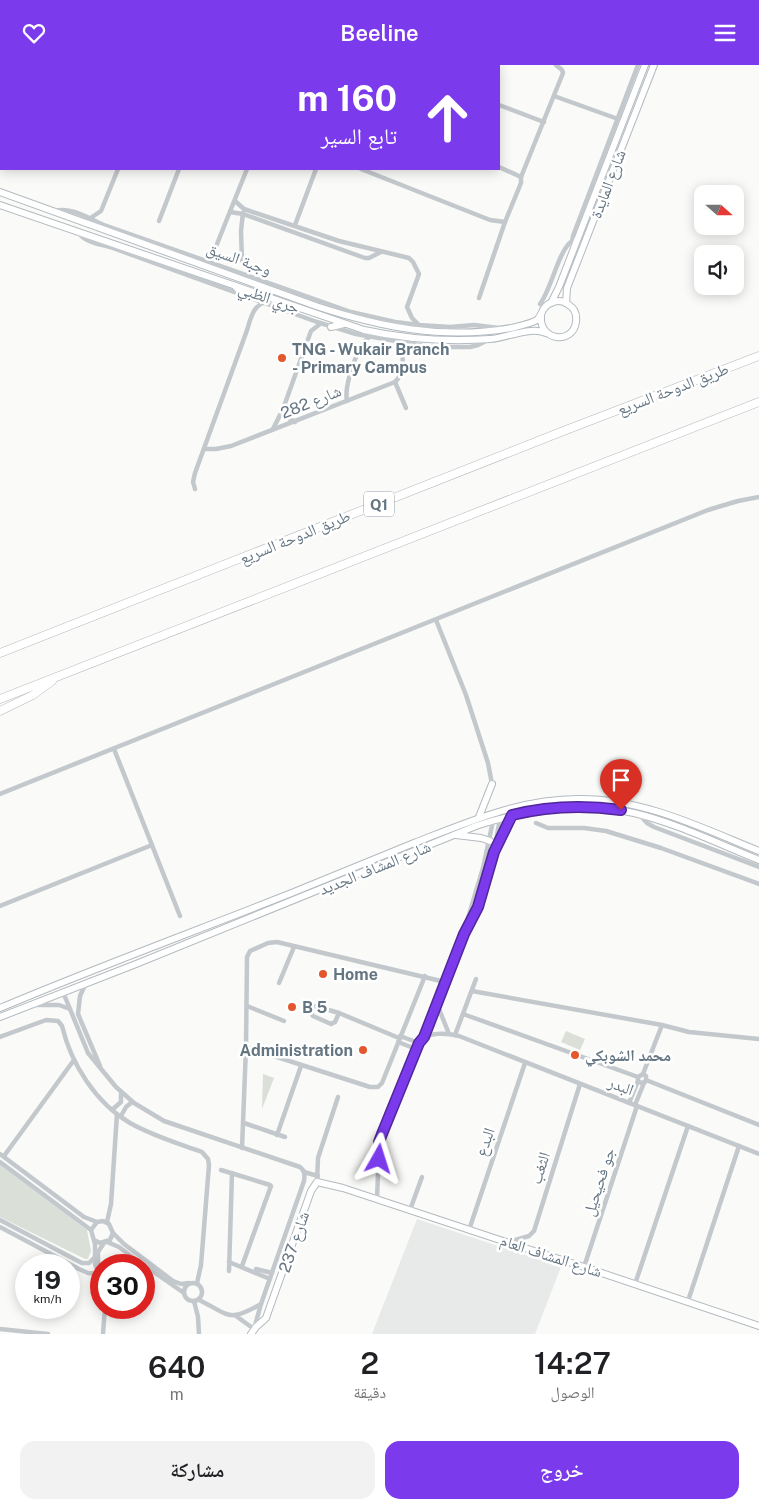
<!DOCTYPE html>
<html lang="ar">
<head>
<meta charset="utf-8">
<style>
  body { margin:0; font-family:"Public Sans","Noto Naskh Arabic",sans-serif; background:#f2f2f2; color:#202124; direction:rtl; height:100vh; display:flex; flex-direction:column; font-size:19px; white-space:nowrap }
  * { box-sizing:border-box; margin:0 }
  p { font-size:16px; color:#757577 }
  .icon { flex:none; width:28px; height:28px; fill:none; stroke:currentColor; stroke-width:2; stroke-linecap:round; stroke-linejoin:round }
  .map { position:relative; height:1269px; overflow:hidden; direction:ltr }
  .drawer { display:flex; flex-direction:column; background:#fff; flex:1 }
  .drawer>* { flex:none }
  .top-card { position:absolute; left:0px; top:0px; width:500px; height:105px; box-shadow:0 2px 12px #0003; direction:rtl; background:#7c3aed; color:#fff; overflow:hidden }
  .needle { width:32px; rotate:111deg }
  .fabs { position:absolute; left:694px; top:120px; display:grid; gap:10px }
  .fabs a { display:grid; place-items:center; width:50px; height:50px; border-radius:10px; background:#fff; box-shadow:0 2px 12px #0003; font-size:25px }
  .speed { position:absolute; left:15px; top:1189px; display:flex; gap:10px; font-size:25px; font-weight:700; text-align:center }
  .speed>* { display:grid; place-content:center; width:65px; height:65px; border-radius:50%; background:#fff; box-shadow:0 2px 12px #0003; line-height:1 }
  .speed small { font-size:12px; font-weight:400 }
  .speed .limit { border:8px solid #d22; background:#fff; color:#111 }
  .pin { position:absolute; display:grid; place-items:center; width:42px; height:42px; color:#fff; margin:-51px -21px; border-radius:50% 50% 50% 0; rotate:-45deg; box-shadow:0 0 5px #0007 }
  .pin .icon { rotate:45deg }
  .me { position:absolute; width:55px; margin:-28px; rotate:6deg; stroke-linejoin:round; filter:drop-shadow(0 0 4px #0008) }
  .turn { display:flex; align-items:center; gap:18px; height:105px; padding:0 20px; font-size:22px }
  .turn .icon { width:65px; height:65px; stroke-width:2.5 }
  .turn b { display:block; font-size:35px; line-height:42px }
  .eta { display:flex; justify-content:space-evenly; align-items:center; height:85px; text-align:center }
  .eta b { font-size:30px; font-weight:600; line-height:35px }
  .action { display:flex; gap:10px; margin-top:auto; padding:10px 20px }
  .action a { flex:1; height:58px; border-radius:15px; background:#7c3aed; color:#fff; font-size:20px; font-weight:600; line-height:58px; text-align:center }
  .action a+a { background:#f2f2f2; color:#202124 }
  header { display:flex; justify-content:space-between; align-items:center; height:65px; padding:0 20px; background:#7c3aed; color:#fff; font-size:22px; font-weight:600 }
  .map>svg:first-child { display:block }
  .built { fill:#e8e9e9 }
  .green { fill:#dadfd7 }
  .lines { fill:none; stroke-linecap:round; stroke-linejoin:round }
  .secondary-casing { stroke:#b3babf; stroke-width:8 }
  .highway-casing { stroke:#b4b9bd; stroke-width:9 }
  .street { stroke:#c3c8cc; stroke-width:4.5 }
  .secondary { stroke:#fff; stroke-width:6 }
  .highway { stroke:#fff; stroke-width:8 }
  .route-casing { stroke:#51269a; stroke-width:12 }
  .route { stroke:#7c3aed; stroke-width:9 }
  .poi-dot { fill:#e4572e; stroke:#fff; stroke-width:2 }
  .labels { text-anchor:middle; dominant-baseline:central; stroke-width:5; stroke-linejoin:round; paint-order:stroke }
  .shield { fill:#fff; stroke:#939fa8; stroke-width:1 }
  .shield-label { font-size:15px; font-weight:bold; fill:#657683 }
  .street-label { font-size:16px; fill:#657683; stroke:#fff }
  .poi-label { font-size:16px; font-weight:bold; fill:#657683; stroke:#fff; text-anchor:start }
</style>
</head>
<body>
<header><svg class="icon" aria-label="menu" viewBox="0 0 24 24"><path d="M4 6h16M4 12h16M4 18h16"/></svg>Beeline<svg class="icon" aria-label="heart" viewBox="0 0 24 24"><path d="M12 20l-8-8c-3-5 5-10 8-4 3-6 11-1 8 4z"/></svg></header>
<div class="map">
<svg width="759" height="1269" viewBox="0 0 759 1269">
  <rect width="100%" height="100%" fill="#fafaf8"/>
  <path class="built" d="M417,1154L561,1202L535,1269H372Z"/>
  <g class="green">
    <path d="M566,966L585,974L580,985L561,977Z"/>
    <path d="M263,1009L274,1013L262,1044Z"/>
    <path d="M0,1099L87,1165L91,1186L88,1194H85L0,1152Z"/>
  </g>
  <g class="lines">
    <defs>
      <g id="secondary">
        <path d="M0,127L316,241C379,262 444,275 511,263C519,261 530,259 537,255C540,252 541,249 543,245C548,236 561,233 569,240C575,244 577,250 576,257C573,280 539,276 541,251"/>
        <path d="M0,140L364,265C405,274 447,277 490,274C507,273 529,261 546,268"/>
        <path d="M235,221L244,231"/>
        <path d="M551,238L559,222L645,0"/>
        <path d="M566,238L567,223L654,0"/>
        <path d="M331,262L344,259"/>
        <path d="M479,752L492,719"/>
        <path d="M456,770L481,773L490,776"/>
        <path d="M494,787L512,750"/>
        <path d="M0,943C97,902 196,866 294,827C334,811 374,794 414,778C468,757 522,733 581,734C644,734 702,763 759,786"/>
        <path d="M0,952L136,899L476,761C527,744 581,736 634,748C676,758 719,779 759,795"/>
        <path d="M251,1269L256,1262L266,1253L311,1126L317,1117L343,1123L506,1177L581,1201L759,1261"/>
      </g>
      <g id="highway">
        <path d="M0,588L566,365L759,291"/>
        <path d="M0,634L759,337"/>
        <path d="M0,646L33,630L52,616"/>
      </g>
    </defs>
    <use href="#secondary" class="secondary-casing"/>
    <use href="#highway" class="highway-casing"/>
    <g class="street">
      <path d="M91,0L94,1"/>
      <path d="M248,0L251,1"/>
      <path d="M400,0L403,1"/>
      <path d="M59,1L60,0"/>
      <path d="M287,1V0"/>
      <path d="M356,1V0"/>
      <path d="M554,31L618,54"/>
      <path d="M499,40L544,57"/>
      <path d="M499,102L521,112"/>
      <path d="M361,104L490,155L505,157"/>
      <path d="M235,136L244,144L339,176L409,193L413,197L419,209L407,242L412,253L418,259"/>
      <path d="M54,146C71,141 89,154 104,160L351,247L395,257L419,260L450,262L474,260L499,263"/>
      <path d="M230,147L243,149L365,193H369L381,187"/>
      <path d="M89,154L101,146L118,104"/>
      <path d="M159,156L179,104"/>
      <path d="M295,160L316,104"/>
      <path d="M78,167C85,178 101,179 113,183L317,257L356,269L430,282H470L478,280L488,275"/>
      <path d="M574,183L572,178L573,171L638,0"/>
      <path d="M206,195L215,184L247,104"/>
      <path d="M242,196L241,166L243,148"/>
      <path d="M479,233L505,157L521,118V112L563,8L562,5L556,0"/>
      <path d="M540,239C552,223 558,186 572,176"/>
      <path d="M395,317L406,343"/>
      <path d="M347,336C344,321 357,281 369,272"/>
      <path d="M283,344L287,352L295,357"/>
      <path d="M273,364L283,344L311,266L320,259"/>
      <path d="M204,384H216L231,381L395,317C404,309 406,285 396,276"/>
      <path d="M195,424L193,417L195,408L246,268C250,257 252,242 263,238"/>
      <path d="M436,555L466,630L488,698L492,719"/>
      <path d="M114,684L180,851"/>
      <path d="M0,729L708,445L738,436L759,432"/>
      <path d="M640,750L647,758L654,762L759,802"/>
      <path d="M536,758L548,763H584L606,766L661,783L759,819"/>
      <path d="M0,841L152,780"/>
      <path d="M465,863L483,803L493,756"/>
      <path d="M279,918L294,882"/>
      <path d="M85,920L80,931L78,949L100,1001"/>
      <path d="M472,926L662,960L689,967L759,974"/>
      <path d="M63,927L88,988L116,1022L134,1038L164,1056L300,1102C305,1106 305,1109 304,1116L261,1239C228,1258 230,1250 199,1235"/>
      <path d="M437,939L449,969"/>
      <path d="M33,940H59L70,944"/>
      <path d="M247,941L284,956"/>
      <path d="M315,941L339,948L335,957L331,959L313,951L310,946Z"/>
      <path d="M339,948L399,973"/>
      <path d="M463,949L638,1012"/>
      <path d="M455,970L476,914"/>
      <path d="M400,971L419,978"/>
      <path d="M0,972L46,955L58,956L62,961C71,999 96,1038 130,1058C153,1071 177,1078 202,1087L208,1094L209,1100L201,1200L197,1218"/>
      <path d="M424,972L464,869L478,842L483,828L491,801L500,754"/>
      <path d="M398,977L416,984"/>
      <path d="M246,982L370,1022H378L382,1018L425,911"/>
      <path d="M643,1009L646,1011V1015L645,1017L641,1018L638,1016V1012L643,1009L662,960"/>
      <path d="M646,1015L759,1060"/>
      <path d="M629,1038L638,1016"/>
      <path d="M635,1040L644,1018"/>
      <path d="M113,1044L121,1037V1029"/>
      <path d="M121,1051L126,1042L132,1037"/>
      <path d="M244,1058L285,1072"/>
      <path d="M277,1070L301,1001"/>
      <path d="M242,1083L246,982L247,892L250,886L268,878L277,877L445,917"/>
      <path d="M0,1089L84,1152L97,1157"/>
      <path d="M4,1091L74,995"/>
      <path d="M0,1097L91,1165"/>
      <path d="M221,1105L270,1120L271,1121L242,1201"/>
      <path d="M304,1107L318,1111"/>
      <path d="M317,1117L318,1093L338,1032"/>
      <path d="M377,1134L379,1084L382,1069L419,978C426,966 447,968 459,971L759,1089"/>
      <path d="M410,1145L422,1112"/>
      <path d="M0,1155L82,1198H89L94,1193"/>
      <path d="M107,1157L111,1139L117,1049"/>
      <path d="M0,1162L79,1204L88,1208L99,1209"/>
      <path d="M469,1165L525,998"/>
      <path d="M113,1168L124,1179L173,1216L181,1219L189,1218"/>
      <path d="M94,1175L100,1178L110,1175L113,1168L109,1159L103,1156L97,1157L91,1165L95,1179V1199L101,1214"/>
      <path d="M107,1177L119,1182L143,1200"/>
      <path d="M508,1177L529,1171L534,1166L580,1019"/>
      <path d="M229,1197L270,1214"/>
      <path d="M144,1200L184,1228"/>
      <path d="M584,1202L637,1041"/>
      <path d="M98,1204V1187L104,1178"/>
      <path d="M256,1204L272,1208"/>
      <path d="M229,1206L232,1108"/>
      <circle cx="193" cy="1227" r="9"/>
      <path d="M635,1219L688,1061"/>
      <path d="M194,1236L198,1252L199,1269"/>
      <path d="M688,1236L739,1081"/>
      <path d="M236,1251L254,1264L261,1239"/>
      <path d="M0,1264L48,1269"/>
      <path d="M103,1269L105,1242"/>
    </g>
    <use href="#secondary" class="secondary"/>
    <use href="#highway" class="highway"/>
  </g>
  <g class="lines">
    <defs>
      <path id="route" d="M379,1094V1077L382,1069L419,978L424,972L464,869L478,842L494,787L512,750C548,741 585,740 621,745"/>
    </defs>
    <use href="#route" class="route-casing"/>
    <use href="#route" class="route"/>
  </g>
  <g class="poi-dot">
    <circle cx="282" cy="293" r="5"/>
    <circle cx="323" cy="909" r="5"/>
    <circle cx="292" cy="942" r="5"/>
    <circle cx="363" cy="985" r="5"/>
    <circle cx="575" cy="990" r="5"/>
  </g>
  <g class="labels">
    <rect class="shield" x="364" y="426.5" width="30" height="25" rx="4"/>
    <g class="shield-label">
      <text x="379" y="439">Q1</text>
    </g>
    <g class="street-label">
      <text transform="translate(608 119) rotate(-69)">شارع المايدة</text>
      <text transform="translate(239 194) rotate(20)">وجبة السيق</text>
      <text transform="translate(269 233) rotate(19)">جري الظبي</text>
      <text transform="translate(673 324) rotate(-21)">طريق الدوحة السريع</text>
      <text transform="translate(311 337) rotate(-22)">شارع 282</text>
      <text transform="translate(295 472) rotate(-22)">طريق الدوحة السريع</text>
      <text transform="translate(375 803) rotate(-22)">شارع المشاف الجديد</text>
      <text transform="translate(621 1021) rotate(21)">البدر</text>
      <text transform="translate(485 1077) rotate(-71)">البدع</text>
      <text transform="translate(540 1103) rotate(-73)">الثغب</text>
      <text transform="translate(599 1117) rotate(-72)">جو فحيحيل</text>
      <text transform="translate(294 1177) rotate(-71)">شارع 237</text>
      <text transform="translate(551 1191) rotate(18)">شارع المشاف العام</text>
    </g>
    <g class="poi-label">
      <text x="292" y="284">TNG - Wukair Branch<tspan x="292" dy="18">- Primary Campus</tspan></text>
      <text x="333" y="909">Home</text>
      <text x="302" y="942">B 5</text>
      <text x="353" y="985" text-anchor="end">Administration</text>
      <text x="585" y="990">محمد الشوبكي</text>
    </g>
  </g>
</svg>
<div class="fabs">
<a><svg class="needle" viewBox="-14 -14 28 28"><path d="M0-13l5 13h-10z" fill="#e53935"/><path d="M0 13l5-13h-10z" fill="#757577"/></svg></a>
<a><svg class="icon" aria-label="sound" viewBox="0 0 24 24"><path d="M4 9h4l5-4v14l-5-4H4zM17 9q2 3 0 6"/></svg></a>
</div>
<div class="speed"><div>19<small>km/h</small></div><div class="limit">30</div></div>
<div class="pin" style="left:621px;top:745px;background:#d93025"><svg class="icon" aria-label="arrive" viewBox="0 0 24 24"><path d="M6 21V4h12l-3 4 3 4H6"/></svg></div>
<svg class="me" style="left:379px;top:1094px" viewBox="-20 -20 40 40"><path d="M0-17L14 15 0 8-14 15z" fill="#7c3aed" stroke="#fff" stroke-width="4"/></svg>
<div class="top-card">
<div class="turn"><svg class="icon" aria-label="ahead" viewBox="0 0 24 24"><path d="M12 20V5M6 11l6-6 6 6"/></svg><div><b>160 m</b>تابع السير</div></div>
</div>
</div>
<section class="drawer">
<div class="eta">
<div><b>14:27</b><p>الوصول</p></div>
<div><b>2</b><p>دقيقة</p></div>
<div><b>640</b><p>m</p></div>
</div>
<div class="action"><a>خروج</a><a>مشاركة</a></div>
</section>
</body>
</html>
